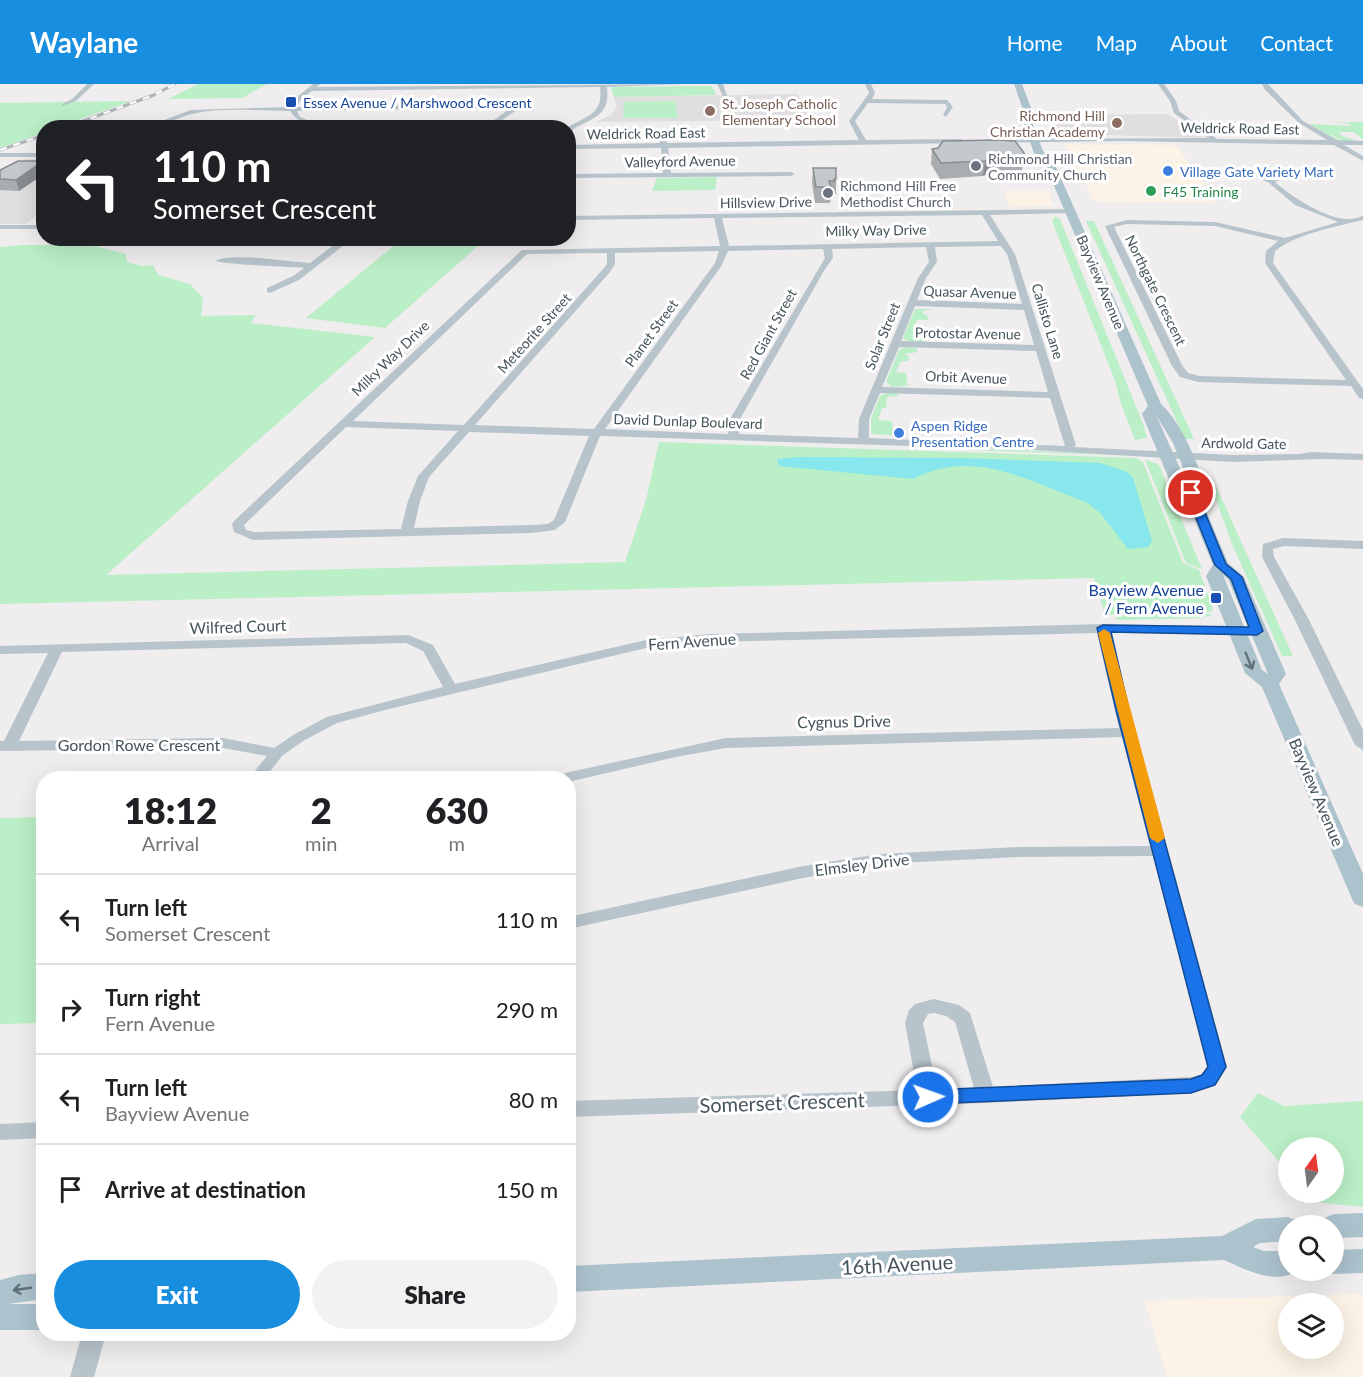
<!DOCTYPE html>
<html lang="en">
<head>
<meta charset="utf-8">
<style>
  body { margin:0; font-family:Lato,sans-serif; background:#f2f2f2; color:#202124; height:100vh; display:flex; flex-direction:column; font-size:22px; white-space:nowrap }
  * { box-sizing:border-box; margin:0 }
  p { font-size:20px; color:#757577 }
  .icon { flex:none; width:33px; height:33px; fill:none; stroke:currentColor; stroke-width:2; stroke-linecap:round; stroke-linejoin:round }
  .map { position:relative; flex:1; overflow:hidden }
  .panel { position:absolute; left:36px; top:687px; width:540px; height:570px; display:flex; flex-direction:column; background:#fff; border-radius:24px; box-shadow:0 6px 24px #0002 }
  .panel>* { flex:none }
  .guide { position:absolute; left:36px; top:36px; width:540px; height:126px; border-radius:24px; box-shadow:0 6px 24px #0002; background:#202124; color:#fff; overflow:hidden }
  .needle { width:39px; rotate:14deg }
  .buttons { position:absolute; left:1278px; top:1053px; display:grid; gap:12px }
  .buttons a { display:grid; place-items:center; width:66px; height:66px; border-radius:50%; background:#fff; box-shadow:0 6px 24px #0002; font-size:30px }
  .pin { position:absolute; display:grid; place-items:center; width:51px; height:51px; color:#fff; margin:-26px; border:3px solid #fff; border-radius:50%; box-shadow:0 2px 6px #0007 }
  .me { position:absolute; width:66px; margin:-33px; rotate:88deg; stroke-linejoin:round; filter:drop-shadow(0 0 4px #0008) }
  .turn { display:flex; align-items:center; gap:21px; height:126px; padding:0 18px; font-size:27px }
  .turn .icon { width:78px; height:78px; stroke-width:2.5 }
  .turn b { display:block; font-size:42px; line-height:51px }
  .eta { display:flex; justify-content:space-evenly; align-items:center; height:102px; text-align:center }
  .eta b { font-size:36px; font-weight:800; line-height:42px }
  .action { display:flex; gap:12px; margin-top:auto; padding:12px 18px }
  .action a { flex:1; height:69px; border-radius:36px; background:#178ee0; color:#fff; font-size:24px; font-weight:800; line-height:69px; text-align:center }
  .action a+a { background:#f2f2f2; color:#202124 }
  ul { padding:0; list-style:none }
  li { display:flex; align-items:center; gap:18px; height:90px; padding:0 18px; border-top:2px solid #e0e0e0 }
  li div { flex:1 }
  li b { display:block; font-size:22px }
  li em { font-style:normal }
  header { display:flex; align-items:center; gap:36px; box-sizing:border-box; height:84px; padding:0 30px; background:#178ee0; color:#fff }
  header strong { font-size:28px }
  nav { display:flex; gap:33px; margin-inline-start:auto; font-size:21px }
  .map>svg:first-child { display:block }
  .commercial { fill:#fcf2e5; fill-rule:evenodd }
  .education { fill:#e1dee0 }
  .green { fill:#baefc7 }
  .water { fill:#87e7ec }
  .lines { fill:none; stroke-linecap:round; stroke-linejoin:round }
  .minor { fill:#b8c4cb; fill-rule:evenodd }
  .major { fill:#acc2cd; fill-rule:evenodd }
  .rail-casing { stroke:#afb4b8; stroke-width:3 }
  .rail { stroke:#fff; stroke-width:2; stroke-dasharray:7; stroke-linecap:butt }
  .wall { fill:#a9adb0 }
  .shaded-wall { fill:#898d90 }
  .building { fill:#c4c9cd; stroke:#898d90; stroke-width:1.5 }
  .oneway { stroke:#5f7078 }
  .route { fill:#1a73e8; stroke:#114b97; stroke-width:1.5 }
  .slow { fill:#f59e0b }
  .transit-dot { fill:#1a4fb4; stroke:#fff; stroke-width:2 }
  .education-dot { fill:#8d6e63; stroke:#fff; stroke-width:2 }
  .worship-dot { fill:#6b7280; stroke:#fff; stroke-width:2 }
  .shop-dot { fill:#3f7fe0; stroke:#fff; stroke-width:2 }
  .leisure-dot { fill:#2e9e5b; stroke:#fff; stroke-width:2 }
  .labels { text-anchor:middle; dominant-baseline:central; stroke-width:6; stroke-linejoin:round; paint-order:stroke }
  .far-transit-label { font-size:14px; fill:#164399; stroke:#fff; text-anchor:start }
  .far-education-label { font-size:14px; fill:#785e54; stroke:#fff; text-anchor:start }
  .far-street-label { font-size:14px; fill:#45545b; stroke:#fff }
  .far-worship-label { font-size:14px; fill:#5b616d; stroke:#fff; text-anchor:start }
  .far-shop-label { font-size:14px; fill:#366cbe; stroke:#fff; text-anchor:start }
  .far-leisure-label { font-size:14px; fill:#27864d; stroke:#fff; text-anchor:start }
  .transit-label { font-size:16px; fill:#164399; stroke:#fff; text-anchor:end }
  .street-label { font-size:16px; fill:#45545b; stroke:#fff }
  .near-street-label { font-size:20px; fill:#45545b; stroke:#fff }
</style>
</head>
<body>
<header>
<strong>Waylane</strong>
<nav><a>Home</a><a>Map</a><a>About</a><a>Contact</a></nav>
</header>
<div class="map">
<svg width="1363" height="1293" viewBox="0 0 1363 1293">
  <rect width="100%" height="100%" fill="#f0edee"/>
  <g class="commercial">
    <path d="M1065,60L1176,61L1217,119L1094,117Z"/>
    <path d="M1004,107H1048L1054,122L1010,123Z"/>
    <path d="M1363,1210V1293H1167L1145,1217ZM1288,1220H1334V1264H1288Z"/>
  </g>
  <g class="education">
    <path d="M798,10L810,36L596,38L611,31L617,23L614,13Z"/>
    <path d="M1168,30L1204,54L1069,50L1058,48L1047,31Z"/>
    <path d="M26,75H43V126L26,140H0V93Z"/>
  </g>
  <g class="green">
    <path d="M198,0H267L242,14L168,15Z"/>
    <path d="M712,2L716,11L614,13L611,3Z"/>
    <path d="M131,17L58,43L44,44L43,49L0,64V19Z"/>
    <path d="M675,17L678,34H623L624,18Z"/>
    <path d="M1331,38H1363V56L1354,48H1339L1342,52L1357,57H1343L1324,46L1339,56H1337L1309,40L1351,42L1348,39Z"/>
    <path d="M717,93L715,106L652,107L657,94Z"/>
    <path d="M1055,132L1060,135L1143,340L1147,354L1135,356L1120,317L1116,299L1052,137Z"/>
    <path d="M1086,137H1094L1194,355H1186L1183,351Z"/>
    <path d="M402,155H486L385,244L306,234Z"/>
    <path d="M23,161H91L126,170L127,178L142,182L153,181L158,191L190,200L203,214L201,232L256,231L251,239L375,253L106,491L625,478L646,416L659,358L1136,374L1143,378L1183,479L1199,486L1213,525L1210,528L1105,531L1094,494L0,520V163Z"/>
    <path d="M915,225H933L923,227V230L927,231L928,236H917L913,245H918L920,255L927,259L910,258L903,254Z"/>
    <path d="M905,263L917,264V268L905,270L909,273L908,277H901L896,288L906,289L907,299L909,301L898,302L914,304L889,302L891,301L886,298L899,266Z"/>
    <path d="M886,309H897L898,312L887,313L886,324H882L878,336L892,337L893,348H898L901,352L871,350V335L880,312Z"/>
    <path d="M938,363L1135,371L1144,372L939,365Z"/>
    <path d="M1145,375L1159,381L1202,485L1186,479Z"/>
    <path d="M1211,402H1216L1293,572H1282L1232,460Z"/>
    <path d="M1205,529L1213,531L1198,534L1117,536L1115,532Z"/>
    <path d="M43,733V939L0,940V734Z"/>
    <path d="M1258,1009L1284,1022L1363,1017V1123L1314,1118L1306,1109L1334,1108V1064H1288V1088L1240,1033Z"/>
  </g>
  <path class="water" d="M800,373L961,374L1100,379L1127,388L1133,394L1152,457L1148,463L1128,465L1101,430L1088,419C1029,398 975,363 913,395L779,382L777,375Z"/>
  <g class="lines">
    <g class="minor">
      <path d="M87,0H94L76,17L62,22V20L72,15Z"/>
      <path d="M313,0H320L317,3L687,0L607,3C610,32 595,33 573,45L572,55L568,57V43C589,31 603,30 600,3L312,7L301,15L297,23L489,20L508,21L515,25V27L491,44H483L508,26L489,24L297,27L300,33L327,44C312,44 298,39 290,27C259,27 223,23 192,30C175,34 161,44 143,44L191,26L290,23L297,13Z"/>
      <path d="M717,0H723L727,12H723Z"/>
      <path d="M865,0H871L875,9L872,15L947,16L953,23L946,33L943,31L947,23L945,20L868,19L855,37L866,56L961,55L965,57L961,59L668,64L671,89L791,88L795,90L791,92L568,94V90L663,89L661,64L568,65V61L660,59L659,50L663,48L667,50V59L859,56L849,37L869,9Z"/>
      <path d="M1158,0H1164L1176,17L1179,27L1217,55L1327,56L1299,39L1265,6L1262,0H1268L1303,37L1337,56L1363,57V61H1344L1363,72V77L1334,61L1120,57L991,59L987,57L991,55L1208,54L1174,29L1170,17Z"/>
      <rect x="0" y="69" width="44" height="4"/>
      <path d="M1259,91H1280L1282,95L1275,98C1290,112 1328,136 1349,135C1353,135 1359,133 1363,132V136C1335,143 1298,149 1275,167L1273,179L1363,305V315L1359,314L1351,302L1198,298L1180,293L1172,282L1105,142L1127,136L1215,138L1285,154L1338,138L1295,121L1268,98L1259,95ZM1127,140L1215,142L1278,157L1266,167L1265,179L1346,296L1199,292L1188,289L1182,281L1114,143Z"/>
      <path d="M1074,125V129H1071L990,131L1015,170L1076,361L1074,363L1233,371L1299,370L1312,368L1363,370V376L1323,375L1233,378L1032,366L600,352L565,438L555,446L532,449L253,456L234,448L232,440L234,437L522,166L720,162L714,134L568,136V132ZM982,131L998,157L729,162L722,134ZM1001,162L1007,170L1022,220L917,216L926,194L937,178L935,163ZM926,163L929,178L918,194L859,335L858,354L739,350L740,335L825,185L833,174L832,165ZM823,165L825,174L730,335L728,350L605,345L722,181L728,167ZM719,167L715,179L594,345L475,341L610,188L615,180V169ZM607,169V180L604,184L464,341L353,337L527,170ZM915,222L1024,226L1034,261L901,257ZM899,263L1036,267L1048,308L882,303ZM880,309L1050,314L1065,362L869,354V335ZM346,343L458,347L418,392L408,417L401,445L254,448L246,446L244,441ZM469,348L589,352L554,436L548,440L532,441L414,444L420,417L429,393Z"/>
      <rect x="0" y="141" width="44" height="4"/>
      <path d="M343,154H353L299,196L270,209L267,208V204L293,192L304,184C292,183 220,180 216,177C229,168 291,178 310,179Z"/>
      <path d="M1283,454L1363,457V465L1284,462L1273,465L1274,473L1308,534L1363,646V666L1355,661L1294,534L1262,473L1263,460Z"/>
      <path d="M1103,540L1257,543L1264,547L1257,551L1111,549L1136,648L1227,983L1215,1002L1191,1009L986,1019L568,1033V1017L917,1006L905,939L909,926L915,920L934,915L959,921L970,929L993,1003L1191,993L1202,991L1207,982L1204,966L1153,772L1018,773L880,780L803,794L568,845V833L803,782L880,770L1018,763L1150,762L1122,653L726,664L676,673L568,698V694H557L565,689L726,654L1119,644L1097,549L710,558L646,564L389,625L337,639L303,657L282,672L265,694H249L267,672L223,664L0,667V657H4L48,569L0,570V562L408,551L433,561L455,600L646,556L710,550ZM406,559L423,567L443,603L327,633L293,651L274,664L223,654L19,657L62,568ZM934,929L946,932L955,938L974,1004L937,1005L923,939L928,930Z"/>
      <path d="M44,1038V1054L0,1056V1040Z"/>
      <path d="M82,1250H106L94,1293H70Z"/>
    </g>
    <g class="major">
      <path d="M1014,0H1022L1036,37L1033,41L1043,67L1052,74L1161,320C1184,342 1194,374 1206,402L1199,410L1228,479L1244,493L1286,590L1279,600L1363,790V823L1355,820L1352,815L1262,603L1245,589L1206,492L1213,481L1184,411L1171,400L1142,330L1148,322L1043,76L1034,69L1024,41L1027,37ZM1156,331L1173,359L1190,401L1186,398ZM1223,491L1228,495L1268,590L1262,586Z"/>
      <path d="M1363,1129V1153L1334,1154V1142H1320L1324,1134L1334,1130Z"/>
      <path d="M1288,1133L1298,1137L1300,1142H1288V1157L1260,1159L1253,1163L1264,1167H1288V1186H1299C1275,1202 1247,1186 1224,1176L568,1208V1182L1222,1152L1256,1135Z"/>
      <path d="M1363,1165V1189L1334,1190L1324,1187L1334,1186V1166Z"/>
      <path d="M44,1189V1215L8,1220H44V1246H0V1196L19,1191Z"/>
    </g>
    <defs>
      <g id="rail">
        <path d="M64,44L154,11L175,0"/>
        <path d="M0,66L44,51"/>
      </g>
    </defs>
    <use href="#rail" class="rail-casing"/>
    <use href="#rail" class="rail"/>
  </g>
  <g class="wall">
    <path d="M932,65L1024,69L1022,87H994L983,92L940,95L931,80Z"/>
    <path d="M43,77L44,90L19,107L0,106V86Z"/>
    <path d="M813,84L836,95V110H834V113H831L830,119H815L812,99Z"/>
  </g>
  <g class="shaded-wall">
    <path d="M995,72L994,87L983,92L985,77Z"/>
    <path d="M43,77L44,90L19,107L16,96Z"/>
  </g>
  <g class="building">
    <path d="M999,56L1015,57L1024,69V71L995,72L985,77L941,79L932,65L938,64L943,57Z"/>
    <path d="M18,77H43L16,96L0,95V86Z"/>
    <path d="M813,84H836V95H834L835,97H829L831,103H816Z"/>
  </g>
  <defs><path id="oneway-shaft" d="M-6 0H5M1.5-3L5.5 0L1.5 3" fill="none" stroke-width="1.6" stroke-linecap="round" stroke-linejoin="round" transform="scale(1.5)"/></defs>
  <g class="oneway">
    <use href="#oneway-shaft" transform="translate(1249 577) rotate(68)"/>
    <use href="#oneway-shaft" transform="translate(22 1205) rotate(172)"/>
  </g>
  <path class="route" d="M1191,405L1197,409L1226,480L1242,493L1263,547L1257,551L1111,548L1129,626L1226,983L1215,1001L1191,1009L928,1020L922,1018L919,1013L922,1008L928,1006L1191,995L1202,991L1208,983L1116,626L1097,544L1103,541L1249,543L1231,495L1215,481L1186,409Z"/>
  <path class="slow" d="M1104,545L1110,549L1165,754L1158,759L1150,754L1098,549Z"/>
  <g class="transit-dot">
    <rect x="285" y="12" width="12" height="12" rx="3"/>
    <rect x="1210" y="508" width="12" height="12" rx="3"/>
  </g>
  <g class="education-dot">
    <circle cx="710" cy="27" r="6"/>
    <circle cx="1117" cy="39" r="6"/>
  </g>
  <g class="worship-dot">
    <circle cx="976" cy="82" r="6"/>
    <circle cx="828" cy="109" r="6"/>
  </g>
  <g class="shop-dot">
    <circle cx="1168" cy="87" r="6"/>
    <circle cx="899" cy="349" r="6"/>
  </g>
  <circle class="leisure-dot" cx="1151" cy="107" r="6"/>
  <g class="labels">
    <g class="far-transit-label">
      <text x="303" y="18">Essex Avenue / Marshwood Crescent</text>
    </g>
    <g class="far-education-label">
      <text x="722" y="19">St. Joseph Catholic<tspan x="722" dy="16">Elementary School</tspan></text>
      <text x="1105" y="31" text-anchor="end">Richmond Hill<tspan x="1105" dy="16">Christian Academy</tspan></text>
    </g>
    <g class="far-street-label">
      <text transform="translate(1240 44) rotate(1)">Weldrick Road East</text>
      <text transform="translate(646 49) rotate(-1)">Weldrick Road East</text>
      <text transform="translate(680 77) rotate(-1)">Valleyford Avenue</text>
      <text transform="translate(766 118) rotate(-1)">Hillsview Drive</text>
      <text transform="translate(876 146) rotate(-1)">Milky Way Drive</text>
      <text transform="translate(1101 198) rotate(67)">Bayview Avenue</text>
      <text transform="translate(1156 206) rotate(64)">Northgate Crescent</text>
      <text transform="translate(970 208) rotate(2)">Quasar Avenue</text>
      <text transform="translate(1048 237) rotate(73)">Callisto Lane</text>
      <text transform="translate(534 249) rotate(-48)">Meteorite Street</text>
      <text transform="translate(651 249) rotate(-54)">Planet Street</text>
      <text transform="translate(968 249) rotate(1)">Protostar Avenue</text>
      <text transform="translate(768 250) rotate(-61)">Red Giant Street</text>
      <text transform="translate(882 252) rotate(-68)">Solar Street</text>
      <text transform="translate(390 274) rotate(-44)">Milky Way Drive</text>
      <text transform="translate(966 293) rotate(2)">Orbit Avenue</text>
      <text transform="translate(688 337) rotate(2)">David Dunlap Boulevard</text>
      <text transform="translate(1244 359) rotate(1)">Ardwold Gate</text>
    </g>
    <g class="far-worship-label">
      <text x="988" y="74">Richmond Hill Christian<tspan x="988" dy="16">Community Church</tspan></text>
      <text x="840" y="101">Richmond Hill Free<tspan x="840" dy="16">Methodist Church</tspan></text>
    </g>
    <g class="far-shop-label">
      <text x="1180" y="87">Village Gate Variety Mart</text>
      <text x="911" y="341">Aspen Ridge<tspan x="911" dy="16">Presentation Centre</tspan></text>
    </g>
    <g class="far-leisure-label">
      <text x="1163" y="107">F45 Training</text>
    </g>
    <g class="transit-label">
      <text x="1204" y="505">Bayview Avenue<tspan x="1204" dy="18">/ Fern Avenue</tspan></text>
    </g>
    <g class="street-label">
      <text transform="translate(238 542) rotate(-2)">Wilfred Court</text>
      <text transform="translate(692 557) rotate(-4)">Fern Avenue</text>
      <text transform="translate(844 637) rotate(-1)">Cygnus Drive</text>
      <text x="139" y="660">Gordon Rowe Crescent</text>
      <text transform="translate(1317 708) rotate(67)">Bayview Avenue</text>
      <text transform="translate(862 780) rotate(-7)">Elmsley Drive</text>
    </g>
    <g class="near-street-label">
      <text transform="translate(782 1018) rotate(-2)">Somerset Crescent</text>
      <text transform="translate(897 1180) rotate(-3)">16th Avenue</text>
    </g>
  </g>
</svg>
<div class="buttons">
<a><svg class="needle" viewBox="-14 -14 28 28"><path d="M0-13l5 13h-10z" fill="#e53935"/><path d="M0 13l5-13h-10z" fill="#757577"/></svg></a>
<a><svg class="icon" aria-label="search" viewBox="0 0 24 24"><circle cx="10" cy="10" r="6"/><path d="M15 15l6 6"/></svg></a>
<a><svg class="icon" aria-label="layers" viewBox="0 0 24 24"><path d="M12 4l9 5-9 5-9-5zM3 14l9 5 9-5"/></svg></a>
</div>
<div class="pin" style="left:1191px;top:409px;background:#d93025"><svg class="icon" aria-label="arrive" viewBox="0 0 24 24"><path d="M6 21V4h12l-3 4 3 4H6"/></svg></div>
<svg class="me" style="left:928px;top:1013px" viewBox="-20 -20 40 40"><circle r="17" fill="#1a73e8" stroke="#fff" stroke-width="3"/><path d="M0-11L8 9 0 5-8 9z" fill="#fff"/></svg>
<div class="guide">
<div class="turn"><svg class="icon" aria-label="left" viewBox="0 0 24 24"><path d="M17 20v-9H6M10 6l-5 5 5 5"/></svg><div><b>110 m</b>Somerset Crescent</div></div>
</div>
<section class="panel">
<div class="eta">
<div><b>18:12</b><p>Arrival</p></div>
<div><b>2</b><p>min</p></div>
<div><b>630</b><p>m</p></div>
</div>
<ul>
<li><svg class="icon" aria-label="left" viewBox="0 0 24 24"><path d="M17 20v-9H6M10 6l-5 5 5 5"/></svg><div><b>Turn left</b><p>Somerset Crescent</p></div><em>110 m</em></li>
<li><svg class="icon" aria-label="right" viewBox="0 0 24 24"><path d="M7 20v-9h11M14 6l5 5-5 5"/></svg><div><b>Turn right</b><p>Fern Avenue</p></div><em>290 m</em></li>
<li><svg class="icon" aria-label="left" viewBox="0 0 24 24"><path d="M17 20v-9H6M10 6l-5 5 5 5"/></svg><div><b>Turn left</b><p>Bayview Avenue</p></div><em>80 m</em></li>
<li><svg class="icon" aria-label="arrive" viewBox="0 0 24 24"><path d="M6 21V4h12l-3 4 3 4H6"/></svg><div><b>Arrive at destination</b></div><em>150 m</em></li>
</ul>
<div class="action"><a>Exit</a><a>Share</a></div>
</section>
</div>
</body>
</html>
